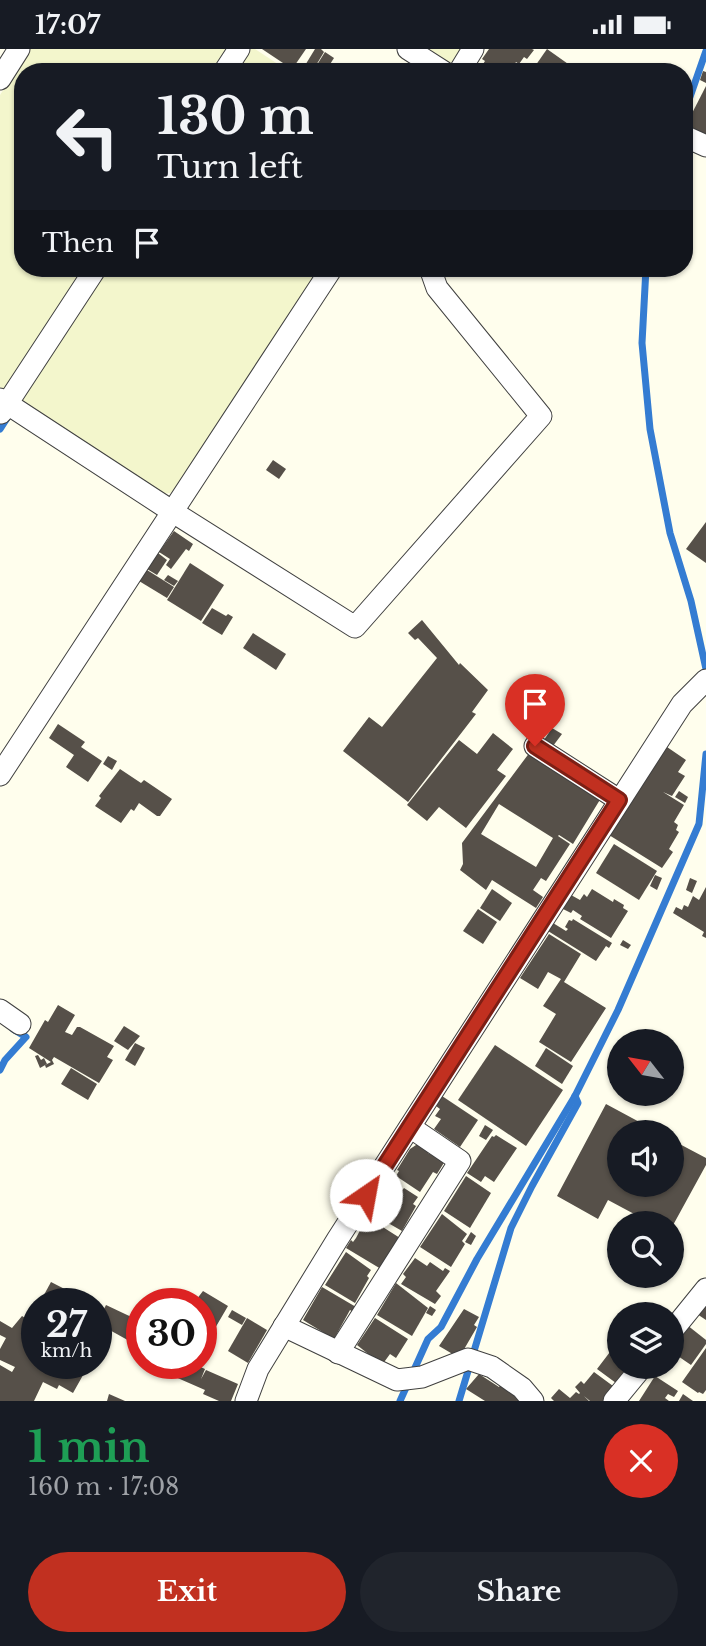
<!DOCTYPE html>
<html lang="en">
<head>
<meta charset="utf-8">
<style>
  body { margin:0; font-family:"Libre Baskerville",serif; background:#20242c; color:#f1f3f6; height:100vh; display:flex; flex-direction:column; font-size:26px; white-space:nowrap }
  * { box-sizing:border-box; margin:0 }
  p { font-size:23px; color:#9ea1a6 }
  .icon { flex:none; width:38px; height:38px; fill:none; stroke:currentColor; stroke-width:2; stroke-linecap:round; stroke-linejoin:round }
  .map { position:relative; height:1352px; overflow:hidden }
  .sheet { display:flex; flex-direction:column; background:#171b24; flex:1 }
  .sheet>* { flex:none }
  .banner { position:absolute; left:14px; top:14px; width:679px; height:214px; border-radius:28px; box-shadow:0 2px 5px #0004; background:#171b24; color:#f1f3f6; overflow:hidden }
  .needle { width:46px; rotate:301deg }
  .fabs { position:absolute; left:607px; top:980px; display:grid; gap:14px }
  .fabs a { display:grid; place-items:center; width:77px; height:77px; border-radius:50%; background:#171b24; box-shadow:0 2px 5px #0004; font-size:35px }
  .speed { position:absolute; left:21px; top:1239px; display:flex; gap:14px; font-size:35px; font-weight:700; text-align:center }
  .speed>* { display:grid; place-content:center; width:91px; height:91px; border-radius:50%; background:#171b24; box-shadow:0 2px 5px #0004; line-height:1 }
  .speed small { font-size:18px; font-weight:400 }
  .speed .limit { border:10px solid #d22; background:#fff; color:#111 }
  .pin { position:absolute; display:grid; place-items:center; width:60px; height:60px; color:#fff; margin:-72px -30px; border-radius:50% 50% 50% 0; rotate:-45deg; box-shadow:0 0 7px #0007 }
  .pin .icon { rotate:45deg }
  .me { position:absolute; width:77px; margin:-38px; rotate:33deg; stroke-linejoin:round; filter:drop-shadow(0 0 5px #0008) }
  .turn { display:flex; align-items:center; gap:24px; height:147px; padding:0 28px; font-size:32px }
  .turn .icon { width:91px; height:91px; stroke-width:2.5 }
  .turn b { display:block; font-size:49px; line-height:60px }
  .then { display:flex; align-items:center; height:66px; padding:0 28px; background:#0003; gap:14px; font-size:26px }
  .round { display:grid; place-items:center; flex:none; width:74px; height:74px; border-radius:37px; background:#20242c }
  .head { display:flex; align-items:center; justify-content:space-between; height:119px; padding:0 28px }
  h1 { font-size:42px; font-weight:700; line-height:52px; color:#1e9e55 }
  .primary-button { display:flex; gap:14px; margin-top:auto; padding:14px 28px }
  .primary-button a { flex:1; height:80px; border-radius:42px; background:#c13020; color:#fff; font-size:28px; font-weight:700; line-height:80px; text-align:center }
  .primary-button a+a { background:#20242c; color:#f1f3f6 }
  .status { display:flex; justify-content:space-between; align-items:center; height:49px; padding:0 35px; background:#171b24; direction:ltr }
  .status svg { height:19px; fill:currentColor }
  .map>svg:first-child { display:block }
  .farmland { fill:#f3f6cc }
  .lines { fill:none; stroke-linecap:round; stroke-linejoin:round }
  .stream { stroke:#347cd2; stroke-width:7 }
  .building { fill:#565049; fill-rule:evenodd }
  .minor-casing { stroke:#404040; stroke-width:23 }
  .minor { stroke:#fff; stroke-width:21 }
  .route-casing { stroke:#7d1f15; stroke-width:18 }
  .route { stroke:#c13020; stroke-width:12 }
</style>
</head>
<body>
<div class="status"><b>17:07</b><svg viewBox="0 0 49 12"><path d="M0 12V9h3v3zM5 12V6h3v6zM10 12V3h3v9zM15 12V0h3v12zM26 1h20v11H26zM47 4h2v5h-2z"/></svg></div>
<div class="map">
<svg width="706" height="1352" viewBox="0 0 706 1352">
  <rect width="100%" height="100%" fill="#fffeed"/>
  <g class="farmland">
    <path d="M30,0H237L222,23H23V219H94L11,345L0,338V46Z"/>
    <path d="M251,0H255L290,23H236Z"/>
    <path d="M421,0H467L459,13H441Z"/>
    <path d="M107,219H324L177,443L162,445L20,351Z"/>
  </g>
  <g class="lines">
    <g class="stream">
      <path d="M684,65L706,2"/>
      <path d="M646,219L642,294L650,380L670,484L691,552L706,620"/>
      <path d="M0,380L7,369"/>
      <path d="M0,1021L5,1011L26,988L13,980"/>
      <path d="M400,1352L428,1290L441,1278L477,1210L575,1047L618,961L699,775L706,705"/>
      <path d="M459,1352L511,1179L532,1137L578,1054L575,1047"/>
    </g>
  </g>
  <g class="building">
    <path d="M262,0H306L295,16L292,14L289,18Z"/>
    <path d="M315,0H321L324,3L312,23H301Z"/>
    <path d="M489,0H532L534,1L527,10L524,8L519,15L516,13L510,23H500L494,18L491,23H478L485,12L482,10Z"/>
    <path d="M547,0L571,17L567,23H531Z"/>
    <path d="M325,3L334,9L325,23H321L315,19Z"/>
    <path d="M703,22L706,23V34L700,31Z"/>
    <path d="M706,37V86L686,76Z"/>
    <path d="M273,411L286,420L279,430L266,421Z"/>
    <path d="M706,473V514L686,500Z"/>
    <path d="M174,482L193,495L189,502L186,500L171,520L166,516L170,510L159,503Z"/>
    <path d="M158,504L167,511L157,526L147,520Z"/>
    <path d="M190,514L224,536L201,572L167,551Z"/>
    <path d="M147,521L174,538L167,549L139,532Z"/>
    <path d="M168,526L178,532L174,537L164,531Z"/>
    <path d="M212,559L226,567L228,565L233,568L222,586L202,574Z"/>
    <path d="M422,571L459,616L460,614L488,641L472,663L476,665L408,753L343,702L369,668L382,678L437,609L418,589L415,591L408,584Z"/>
    <path d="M253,584L286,605L276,621L243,599Z"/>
    <path d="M58,675L85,693L81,698L102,712L88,733L66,718L74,706L49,689Z"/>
    <path d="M552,679L562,685L553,697L544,691Z"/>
    <path d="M493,684L513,700L497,721L506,727L466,779L439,758L427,772L407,756L459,691L477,705Z"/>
    <path d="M667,698L686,711L678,723L685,727L672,747L663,743L684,756L674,773L678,776L676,781L679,783L669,800L673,803L662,819L609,786Z"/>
    <path d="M530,703L601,749L573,795L559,786L558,787L570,795L546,832L541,829L533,841L543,848L536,859L492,831L486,841L460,821L463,815L462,794ZM499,755L553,789L536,818L481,785Z"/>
    <path d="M108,707L117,712L112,721L103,715Z"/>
    <path d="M120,720L141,734L144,731L172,750L160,767H157L139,754L134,762L131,760L121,774L95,757L101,749L99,747Z"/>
    <path d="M679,742L688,748L685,754L675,748Z"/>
    <path d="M614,795L657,822L639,851L596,824Z"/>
    <path d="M655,826L662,829L657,841L650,837Z"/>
    <path d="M690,829L697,832L692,844L686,841Z"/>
    <path d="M706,838V889L702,887L704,883L673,864L676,858L682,861L684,856L688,858L693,847L699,851Z"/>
    <path d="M492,840L512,854L500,872L480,859Z"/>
    <path d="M592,840L613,853L614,850L624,856L623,859L628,862L611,889L580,870L582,867L573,861L571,864L563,860L571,846L580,851L584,845L587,848Z"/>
    <path d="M478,860L497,873L483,895L463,882Z"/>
    <path d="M573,870L612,894L609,899L606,897L596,912L548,882L553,874L566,882L568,880L565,878L569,871L572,872Z"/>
    <path d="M549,885L581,905L564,933L606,959L571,1013L539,993L556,965L543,957L561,930L548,923L538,940L520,929Z"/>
    <path d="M623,891L631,896L628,900L620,896Z"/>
    <path d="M58,956L75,966L65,983L72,986L77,978H80L114,997L107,1008L113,1011L99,1034L54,1008L52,1011L54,1015L46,1019L45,1016L51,1013L29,999L45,971L48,973Z"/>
    <path d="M124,977L140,987L128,1001L114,992Z"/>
    <path d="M135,994L145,999L135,1017L125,1011Z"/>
    <path d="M495,996L563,1041L526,1097L458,1051Z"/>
    <path d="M546,999L573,1017L562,1035L535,1017Z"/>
    <path d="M38,1006L41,1011L44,1009L47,1015L40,1019L35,1007Z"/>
    <path d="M71,1019L97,1035L88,1051L61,1035Z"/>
    <path d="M442,1047L478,1071L460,1098L434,1080L441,1070L435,1067L440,1060L436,1057Z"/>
    <path d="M606,1055L658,1083H620V1136H672V1091L706,1109V1116L672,1178V1174H651L608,1151L598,1170L557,1147Z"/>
    <path d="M485,1076L493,1081L486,1091L479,1087Z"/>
    <path d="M496,1086L517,1099L494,1133L485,1127L481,1133L467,1124L492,1087L494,1088Z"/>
    <path d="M419,1094L430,1101L428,1104L445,1112L437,1125L433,1123L420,1143L396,1127L399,1122L397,1121L410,1100Z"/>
    <path d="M466,1127L491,1144L470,1179L444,1162Z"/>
    <path d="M387,1135L400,1144L404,1139L418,1148L413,1155L416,1157L402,1182L369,1163Z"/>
    <path d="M442,1165L467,1185L462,1192L465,1195L451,1218L420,1198Z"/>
    <path d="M367,1168L400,1189L381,1220L346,1199L351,1191L353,1193L356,1189Z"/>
    <path d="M471,1183L476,1187L471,1196L465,1193Z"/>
    <path d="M346,1203L371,1221L367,1227L369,1229L355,1254L325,1236Z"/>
    <path d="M415,1209L427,1217L430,1213L443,1222L445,1219L450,1222L436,1242L441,1247L435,1255L401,1235L406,1228L403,1225Z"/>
    <path d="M51,1233L86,1251L88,1255H39Z"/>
    <path d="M396,1234L428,1259L412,1287L377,1266Z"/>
    <path d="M322,1238L356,1258L353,1263L350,1261L334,1290L303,1271Z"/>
    <path d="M203,1242L228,1257L207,1293L201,1290V1255H193Z"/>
    <path d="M706,1253V1271L697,1265Z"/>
    <path d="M106,1256L142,1273L133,1294L97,1274Z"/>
    <path d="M430,1257L436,1261L432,1267L426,1264Z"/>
    <path d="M464,1260L479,1268L474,1276L477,1278L463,1302L460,1301L456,1307L439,1297Z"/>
    <path d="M232,1261L246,1269L242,1276L228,1268Z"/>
    <path d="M22,1267L33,1274L37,1267V1281L31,1278V1280L37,1283V1314H77L87,1319L73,1344L59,1336L57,1340L43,1333L34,1352H0V1316L12,1323L15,1318L0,1311V1300L6,1289L0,1286V1272L12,1279Z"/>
    <path d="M247,1269L267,1281L248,1314L228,1302Z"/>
    <path d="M375,1269L408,1290L396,1309L390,1305L382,1316L357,1296Z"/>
    <path d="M687,1276L706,1291V1295L691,1316L672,1303V1298Z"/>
    <path d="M142,1281V1307L134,1301Z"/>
    <path d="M613,1299L620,1304V1318H628L625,1322L629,1325L616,1334L597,1320Z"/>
    <path d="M706,1299V1341L703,1345L699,1343L698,1344L682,1333Z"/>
    <path d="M179,1314H192L205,1320L201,1330L206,1321L238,1335L231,1352H219L203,1345L205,1341L173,1327Z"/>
    <path d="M594,1323L613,1337L608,1352H590L584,1347L589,1352H554L551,1349L559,1340L570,1349L576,1343L579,1345L580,1344L575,1338L581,1332L584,1335Z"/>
    <path d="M479,1325L499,1338L501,1335L520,1352H485L466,1340Z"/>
    <path d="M655,1327L678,1342L674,1348L668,1345L665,1349L669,1352H639Z"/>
    <path d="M109,1345L125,1352H107Z"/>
    <path d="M683,1345L693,1352H679Z"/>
  </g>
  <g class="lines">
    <defs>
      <g id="minor">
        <path d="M408,0L444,23"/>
        <path d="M224,23L239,0"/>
        <path d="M459,23L473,0"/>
        <path d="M0,30L19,0"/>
        <path d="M684,87L706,97"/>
        <path d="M0,350L173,463L355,578L541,367L437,239L431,222"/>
        <path d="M1,364L96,219"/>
        <path d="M535,697L619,751"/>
        <path d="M0,726L332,219"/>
        <path d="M0,961L20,975"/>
        <path d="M284,1277L397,1331L422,1328L468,1310L492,1318L522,1339L533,1352"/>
        <path d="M672,1282L706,1240"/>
        <path d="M338,1304L460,1112L410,1078"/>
        <path d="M246,1352L258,1320L337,1191L682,655L706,631"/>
        <path d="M614,1352L642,1318"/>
      </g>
    </defs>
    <use href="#minor" class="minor-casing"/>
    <use href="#minor" class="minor"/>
  </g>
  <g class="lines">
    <defs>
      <path id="route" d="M366,1146L619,751L535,697"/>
    </defs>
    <use href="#route" class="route-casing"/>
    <use href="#route" class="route"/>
  </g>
</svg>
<div class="fabs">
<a><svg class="needle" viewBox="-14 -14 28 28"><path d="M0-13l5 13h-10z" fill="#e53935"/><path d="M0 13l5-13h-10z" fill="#9ea1a6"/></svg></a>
<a><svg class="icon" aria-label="sound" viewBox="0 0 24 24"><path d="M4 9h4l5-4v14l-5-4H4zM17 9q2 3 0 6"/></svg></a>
<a><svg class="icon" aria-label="search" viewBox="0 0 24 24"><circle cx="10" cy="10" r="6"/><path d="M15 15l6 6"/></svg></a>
<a><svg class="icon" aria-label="layers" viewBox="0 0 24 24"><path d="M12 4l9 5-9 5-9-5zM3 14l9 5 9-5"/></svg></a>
</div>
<div class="speed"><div>27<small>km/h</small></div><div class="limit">30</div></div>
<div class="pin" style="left:535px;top:697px;background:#d93025"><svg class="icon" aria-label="arrive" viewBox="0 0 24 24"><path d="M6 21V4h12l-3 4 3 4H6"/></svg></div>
<svg class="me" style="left:366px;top:1146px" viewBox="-20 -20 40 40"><circle r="19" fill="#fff"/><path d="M0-13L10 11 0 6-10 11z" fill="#c13020"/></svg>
<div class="banner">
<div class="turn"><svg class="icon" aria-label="left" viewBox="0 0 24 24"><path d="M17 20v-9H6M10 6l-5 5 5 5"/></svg><div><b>130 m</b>Turn left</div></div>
<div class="then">Then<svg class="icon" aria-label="arrive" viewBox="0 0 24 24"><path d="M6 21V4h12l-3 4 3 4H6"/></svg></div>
</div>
</div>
<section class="sheet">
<div class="head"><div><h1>1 min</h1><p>160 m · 17:08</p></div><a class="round" style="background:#d93025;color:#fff"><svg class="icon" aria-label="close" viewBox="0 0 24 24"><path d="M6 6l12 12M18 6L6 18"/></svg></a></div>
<div class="primary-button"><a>Exit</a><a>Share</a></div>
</section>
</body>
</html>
